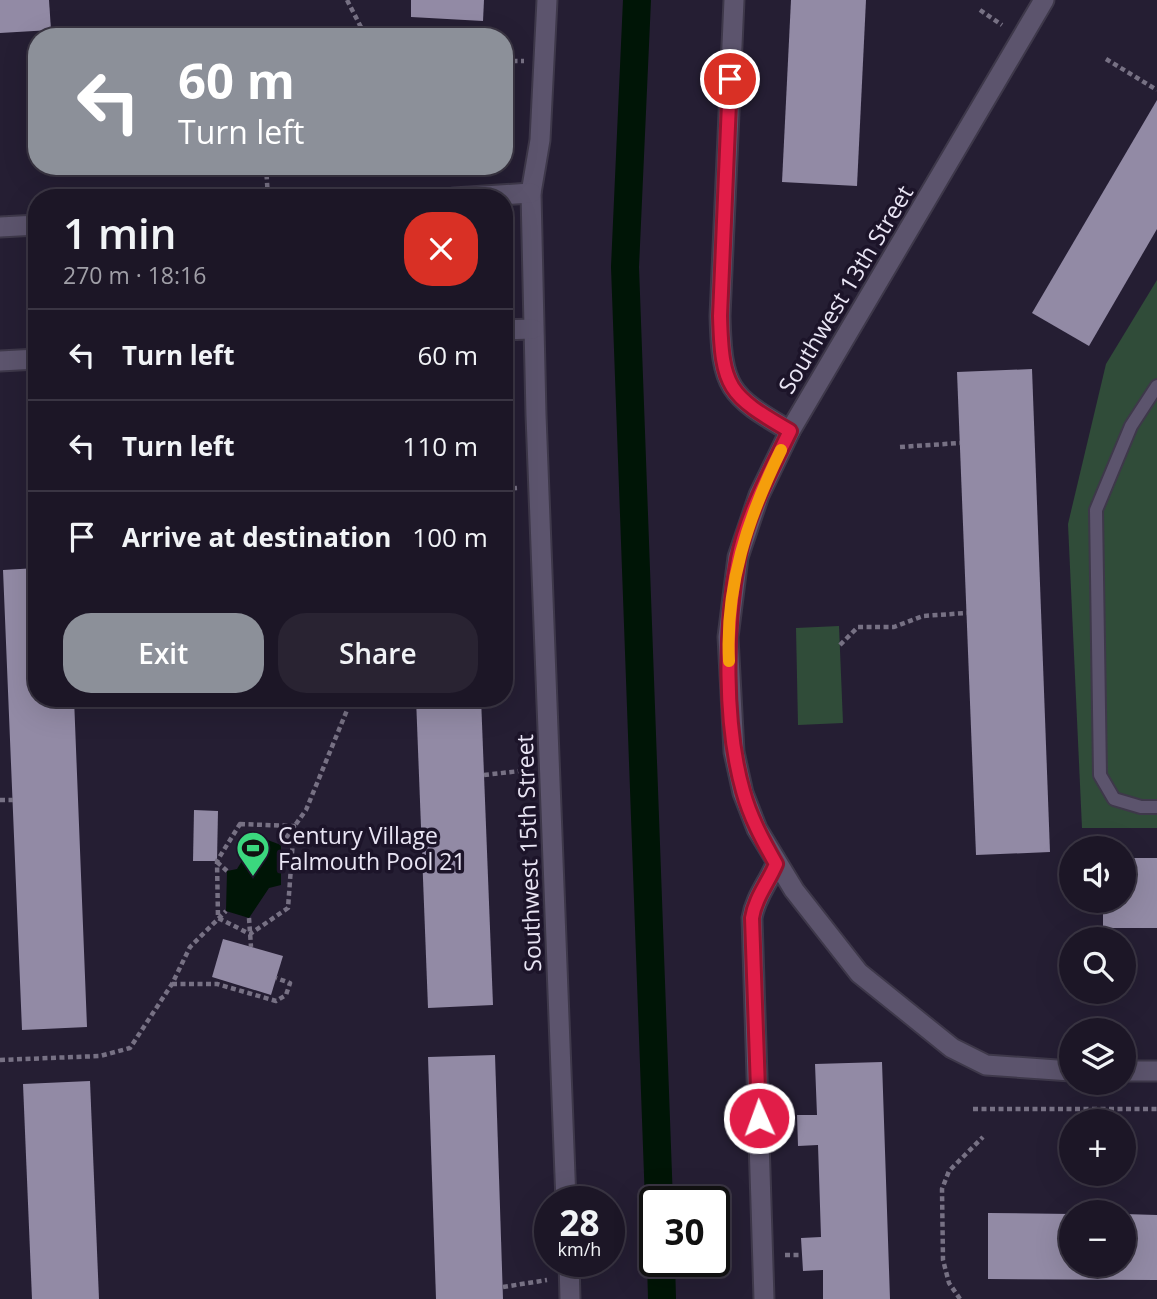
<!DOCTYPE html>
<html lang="en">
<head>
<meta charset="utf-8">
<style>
  body { margin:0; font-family:"Open Sans",sans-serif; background:#292332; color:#f1f3f6; height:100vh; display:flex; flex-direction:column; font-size:26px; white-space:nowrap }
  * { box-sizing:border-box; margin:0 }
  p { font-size:23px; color:#a09fa7 }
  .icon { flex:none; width:38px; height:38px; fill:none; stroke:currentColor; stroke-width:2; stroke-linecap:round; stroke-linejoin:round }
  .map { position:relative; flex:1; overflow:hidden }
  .details { position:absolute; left:28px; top:189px; width:485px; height:518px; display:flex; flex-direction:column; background:#1c1626; border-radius:28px; box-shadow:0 7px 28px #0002,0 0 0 2px #3a3543 }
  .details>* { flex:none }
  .top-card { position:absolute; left:28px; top:28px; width:485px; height:147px; border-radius:28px; box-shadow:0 7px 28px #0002,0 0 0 2px #3a3543; background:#8c9099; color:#fff; overflow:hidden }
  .controls { position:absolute; left:1059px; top:836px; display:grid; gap:14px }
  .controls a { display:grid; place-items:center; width:77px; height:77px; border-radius:50%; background:#1c1626; box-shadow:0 7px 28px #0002,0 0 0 2px #3a3543; font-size:35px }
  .speed { position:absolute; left:534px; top:1186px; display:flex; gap:14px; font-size:35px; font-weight:700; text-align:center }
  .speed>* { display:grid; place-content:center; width:91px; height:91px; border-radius:50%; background:#1c1626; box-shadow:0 7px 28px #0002,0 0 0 2px #3a3543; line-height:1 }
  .speed small { font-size:18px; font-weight:400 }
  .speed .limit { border:4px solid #111; border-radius:10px; background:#fff; color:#111 }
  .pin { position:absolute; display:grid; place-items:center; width:60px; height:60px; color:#fff; margin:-30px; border:4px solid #fff; border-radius:50%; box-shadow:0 2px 7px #0007 }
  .me { position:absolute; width:77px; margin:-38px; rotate:358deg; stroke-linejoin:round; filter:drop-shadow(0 0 5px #0008) }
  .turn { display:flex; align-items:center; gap:24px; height:147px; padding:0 35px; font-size:32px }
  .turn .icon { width:91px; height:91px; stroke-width:2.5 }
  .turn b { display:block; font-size:49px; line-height:60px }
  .round { display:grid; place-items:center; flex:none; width:74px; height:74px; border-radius:28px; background:#292332 }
  .overview { display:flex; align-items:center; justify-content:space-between; height:119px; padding:0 35px }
  h1 { font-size:42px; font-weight:600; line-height:52px }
  .action { display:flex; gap:14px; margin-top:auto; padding:14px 35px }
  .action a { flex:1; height:80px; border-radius:28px; background:#8c9099; color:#fff; font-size:28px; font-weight:600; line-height:80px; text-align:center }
  .action a+a { background:#292332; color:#f1f3f6 }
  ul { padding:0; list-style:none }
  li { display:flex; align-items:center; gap:21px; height:91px; padding:0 35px; border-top:2px solid #3a3543 }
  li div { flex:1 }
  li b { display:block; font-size:26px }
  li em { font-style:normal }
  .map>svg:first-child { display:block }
  .green { fill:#304c39 }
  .water { fill:#001506 }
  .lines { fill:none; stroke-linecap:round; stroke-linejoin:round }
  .canal { stroke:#001506; stroke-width:28 }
  .building { fill:#928aa5 }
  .service-casing { stroke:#3e384a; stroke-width:16 }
  .minor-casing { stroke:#3e384a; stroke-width:23 }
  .path { stroke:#777184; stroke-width:4.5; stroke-dasharray:5 3.5; stroke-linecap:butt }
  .service { stroke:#5c546d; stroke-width:12 }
  .minor { stroke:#5c546d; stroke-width:19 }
  .route-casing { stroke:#92132f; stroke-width:18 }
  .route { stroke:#e11d48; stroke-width:12 }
  .slow { stroke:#f59e0b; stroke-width:12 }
  .labels { text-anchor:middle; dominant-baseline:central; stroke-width:7; stroke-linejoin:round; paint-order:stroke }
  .street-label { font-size:23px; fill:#e9e5f4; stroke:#1c1429 }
  .poi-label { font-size:23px; fill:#e9e5f4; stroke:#1c1429; text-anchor:start }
</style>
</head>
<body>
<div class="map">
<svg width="1157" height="1299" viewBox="0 0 1157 1299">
  <rect width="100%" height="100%" fill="#251e33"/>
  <g class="green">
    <path d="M1157,280V828H1082L1068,524L1106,364Z"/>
    <path d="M839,626L843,723L798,725L796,628Z"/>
  </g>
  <path class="water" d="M257,836L281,845V885L269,888L249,918L226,911L227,871L237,869Z"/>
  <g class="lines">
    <g class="canal">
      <path d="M637,0L625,267L659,1202"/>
      <path d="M661,1262L662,1299"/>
    </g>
  </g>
  <g class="building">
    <path d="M0,0H49L51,30L0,33Z"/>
    <path d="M411,0H484L483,21L411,17Z"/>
    <path d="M791,0H866L857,186L782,182Z"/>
    <path d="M1157,100V229L1089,346L1032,313Z"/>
    <path d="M1032,369L1050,852L976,855L957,372Z"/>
    <path d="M37,568V698H74L87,1027L22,1030L3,570Z"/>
    <path d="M416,698H481L493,1005L428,1008Z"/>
    <path d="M194,810L218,811L217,861H193Z"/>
    <path d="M1124,858H1157V928H1103V901H1124Z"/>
    <path d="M223,939L283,956L271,995L212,977Z"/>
    <path d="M495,1055L503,1299H436L428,1057Z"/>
    <path d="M882,1062L890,1299H823V1270L803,1271L801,1238L821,1237L818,1145L798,1146L797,1115H817L815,1064Z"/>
    <path d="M90,1081L99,1299H32L23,1084Z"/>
    <path d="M988,1213L1071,1214V1265H1124V1214L1157,1215V1280L988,1279Z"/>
  </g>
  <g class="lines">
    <defs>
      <path id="service" d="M1157,386L1131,426L1096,510L1100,775L1114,799L1141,807H1157"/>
      <g id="minor">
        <path d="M547,0L540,140L531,193L536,415L566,1202"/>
        <path d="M734,0L720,316C722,388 728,395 790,431"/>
        <path d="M1044,0L790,431L759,495L738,557L728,637L734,752L743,793L757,829L794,890L859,973L952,1048L986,1065L1071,1071"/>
        <path d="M454,198L531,193"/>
        <path d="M0,227L37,225"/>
        <path d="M504,330L533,329"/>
        <path d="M0,361L37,359"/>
        <path d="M1124,1071H1157"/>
        <path d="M569,1262L570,1299"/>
        <path d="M764,1299L752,918C755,898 768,883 776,864"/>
      </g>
    </defs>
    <use href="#service" class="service-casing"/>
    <use href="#minor" class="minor-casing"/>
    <g class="path">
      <path d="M347,0L365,35L382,37"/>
      <path d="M980,10L1002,25"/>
      <path d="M1106,59L1157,90"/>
      <path d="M504,61H524"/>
      <path d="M266,166L268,198"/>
      <path d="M900,447L960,443"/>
      <path d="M504,489L517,488"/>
      <path d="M840,645L858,627H894L923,616L967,613"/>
      <path d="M484,775L529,770"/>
      <path d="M0,800H13"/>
      <path d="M240,824L294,826L288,908L250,934L218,918L217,861Z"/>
      <path d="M281,845L306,810L352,698"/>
      <path d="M217,862L227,871"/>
      <path d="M249,918L251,947"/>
      <path d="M172,984H217L276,1001L286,995L290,983L276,978"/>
      <path d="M0,1060L100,1056L130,1048L172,984L190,947L226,911"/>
      <path d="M973,1109H1157"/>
      <path d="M785,1255H802"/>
      <path d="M503,1287L547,1280"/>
      <path d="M960,1299L949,1283L943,1260L942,1189L949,1171L983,1137"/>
    </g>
    <use href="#service" class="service"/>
    <use href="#minor" class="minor"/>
  </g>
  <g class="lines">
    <defs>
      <path id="route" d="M730,79L720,316C722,388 728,395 790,431C770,472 747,514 738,559C725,627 724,724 743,791C750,817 763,841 776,864C768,883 755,898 752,918L759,1118"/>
    </defs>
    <use href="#route" class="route-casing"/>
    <use href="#route" class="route"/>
    <path class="slow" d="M729,661C725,586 748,517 781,450"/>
  </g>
  <defs>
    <symbol id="stadium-pin" viewBox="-11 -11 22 30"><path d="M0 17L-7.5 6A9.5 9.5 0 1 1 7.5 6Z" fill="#3bd77e" stroke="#1c1429"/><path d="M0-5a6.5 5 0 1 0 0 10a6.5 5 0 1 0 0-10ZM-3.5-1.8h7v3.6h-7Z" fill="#111"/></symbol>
  </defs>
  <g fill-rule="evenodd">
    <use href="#stadium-pin" x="234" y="829" width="38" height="52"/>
  </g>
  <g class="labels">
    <g class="street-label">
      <text transform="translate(845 289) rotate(-59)">Southwest 13th Street</text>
      <text transform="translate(528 853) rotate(-92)">Southwest 15th Street</text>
    </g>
    <g class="poi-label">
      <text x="278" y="835">Century Village<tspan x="278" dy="26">Falmouth Pool 21</tspan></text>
    </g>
  </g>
</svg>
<div class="controls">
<a><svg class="icon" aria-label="sound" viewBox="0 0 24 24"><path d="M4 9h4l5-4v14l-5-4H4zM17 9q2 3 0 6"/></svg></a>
<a><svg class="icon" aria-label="search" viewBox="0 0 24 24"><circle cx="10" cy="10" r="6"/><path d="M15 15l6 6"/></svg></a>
<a><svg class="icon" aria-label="layers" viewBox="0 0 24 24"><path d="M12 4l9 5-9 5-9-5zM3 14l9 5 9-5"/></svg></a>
<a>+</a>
<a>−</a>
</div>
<div class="speed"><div>28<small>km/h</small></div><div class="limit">30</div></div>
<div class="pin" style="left:730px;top:79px;background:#d93025"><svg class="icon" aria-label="arrive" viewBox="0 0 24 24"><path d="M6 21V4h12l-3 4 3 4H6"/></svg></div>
<svg class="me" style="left:759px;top:1118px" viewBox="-20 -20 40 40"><circle r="17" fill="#e11d48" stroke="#fff" stroke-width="3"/><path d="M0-11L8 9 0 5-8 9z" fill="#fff"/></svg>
<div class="top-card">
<div class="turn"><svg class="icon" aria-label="left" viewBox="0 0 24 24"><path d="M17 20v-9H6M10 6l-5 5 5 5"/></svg><div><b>60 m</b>Turn left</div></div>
</div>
<section class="details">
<div class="overview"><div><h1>1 min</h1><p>270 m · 18:16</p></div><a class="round" style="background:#d93025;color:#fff"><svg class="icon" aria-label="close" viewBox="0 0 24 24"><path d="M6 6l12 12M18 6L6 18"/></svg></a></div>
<ul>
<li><svg class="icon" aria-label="left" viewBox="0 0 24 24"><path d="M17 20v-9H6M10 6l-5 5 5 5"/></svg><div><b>Turn left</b></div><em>60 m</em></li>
<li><svg class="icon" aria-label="left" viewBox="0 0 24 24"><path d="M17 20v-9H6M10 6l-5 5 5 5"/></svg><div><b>Turn left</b></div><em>110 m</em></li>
<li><svg class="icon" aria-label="arrive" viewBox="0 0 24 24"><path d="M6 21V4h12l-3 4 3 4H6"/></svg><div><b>Arrive at destination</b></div><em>100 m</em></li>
</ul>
<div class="action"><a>Exit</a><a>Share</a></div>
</section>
</div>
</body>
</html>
